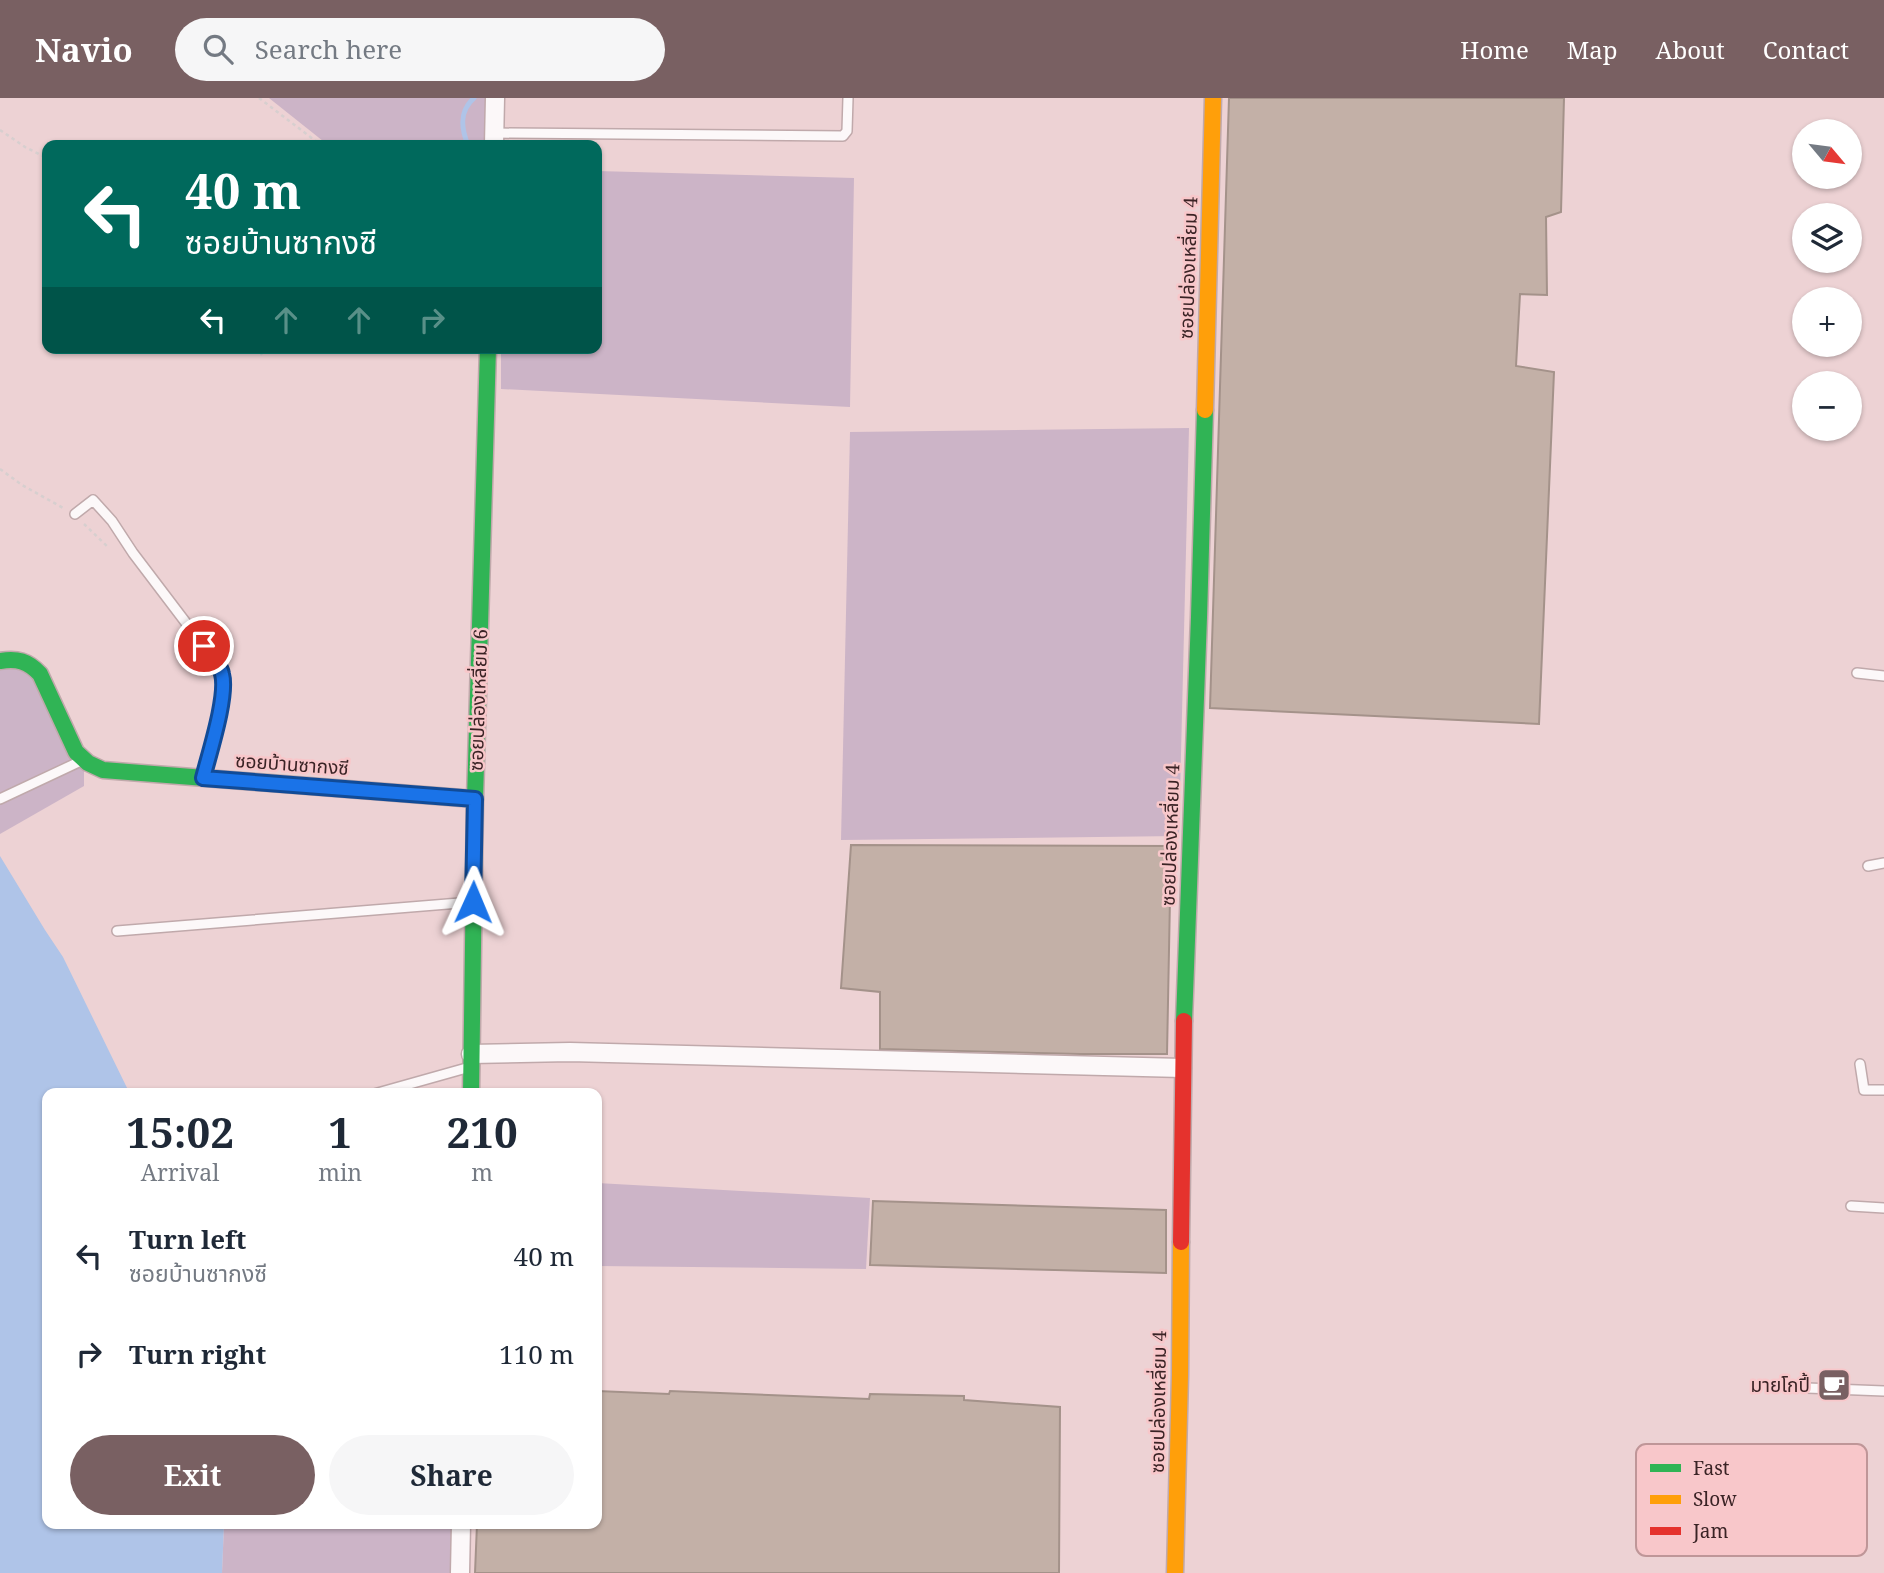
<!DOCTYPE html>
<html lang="en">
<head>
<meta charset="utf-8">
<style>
  body { margin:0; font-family:"Noto Serif","Noto Sans Thai",serif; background:#f6f6f7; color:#1f2937; height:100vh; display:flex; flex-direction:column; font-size:26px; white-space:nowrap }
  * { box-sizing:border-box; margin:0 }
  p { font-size:23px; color:#747a83 }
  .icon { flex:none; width:38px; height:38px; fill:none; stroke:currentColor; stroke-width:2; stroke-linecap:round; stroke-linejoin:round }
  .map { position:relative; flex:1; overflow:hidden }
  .sheet { position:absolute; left:42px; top:990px; width:560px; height:441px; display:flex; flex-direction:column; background:#fff; border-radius:14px; box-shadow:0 2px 5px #0004 }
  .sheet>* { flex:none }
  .hud { position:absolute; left:42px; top:42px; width:560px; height:214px; border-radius:14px; box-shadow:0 2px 5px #0004; background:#00695c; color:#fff; overflow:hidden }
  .needle { width:46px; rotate:119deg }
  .tools { position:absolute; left:1792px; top:21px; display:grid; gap:14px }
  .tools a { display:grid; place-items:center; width:70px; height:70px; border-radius:50%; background:#fff; box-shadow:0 2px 5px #0004; font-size:35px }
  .pin { position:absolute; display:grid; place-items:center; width:60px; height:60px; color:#fff; margin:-30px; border:4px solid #fff; border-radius:50%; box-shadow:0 2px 7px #0007 }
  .me { position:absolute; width:77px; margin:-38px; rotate:1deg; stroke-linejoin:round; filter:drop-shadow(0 0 5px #0008) }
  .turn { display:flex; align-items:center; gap:24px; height:147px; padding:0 28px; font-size:32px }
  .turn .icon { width:91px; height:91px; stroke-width:2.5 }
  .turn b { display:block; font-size:49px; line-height:60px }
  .lanes { display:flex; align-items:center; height:66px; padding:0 28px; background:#0003; justify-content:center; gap:35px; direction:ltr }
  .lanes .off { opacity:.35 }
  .eta { display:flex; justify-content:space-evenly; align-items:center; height:119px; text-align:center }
  .eta b { font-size:42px; font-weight:700; line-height:49px }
  .primary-button { display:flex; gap:14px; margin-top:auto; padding:14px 28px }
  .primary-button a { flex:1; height:80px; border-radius:42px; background:#796062; color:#fff; font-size:28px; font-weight:700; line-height:80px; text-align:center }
  .primary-button a+a { background:#f6f6f7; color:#1f2937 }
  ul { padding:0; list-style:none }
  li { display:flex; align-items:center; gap:21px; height:98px; padding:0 28px }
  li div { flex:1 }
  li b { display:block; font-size:26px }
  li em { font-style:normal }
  header { display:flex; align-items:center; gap:42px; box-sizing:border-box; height:98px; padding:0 35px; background:#796062; color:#fff }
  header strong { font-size:33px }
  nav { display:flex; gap:38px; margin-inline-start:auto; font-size:24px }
  .search { width:490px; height:63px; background:#f6f6f7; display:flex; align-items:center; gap:18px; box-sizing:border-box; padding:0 24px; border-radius:38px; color:#747a83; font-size:26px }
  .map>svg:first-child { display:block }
  .green { fill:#ccb4c7 }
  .water { fill:#afc4e8 }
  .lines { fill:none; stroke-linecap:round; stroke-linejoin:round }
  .stream { stroke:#afc4e8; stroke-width:5 }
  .building { fill:#c3b0a7; stroke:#a4928a; stroke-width:2 }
  .lane-casing { stroke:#c0a9ab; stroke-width:12 }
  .street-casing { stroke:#c0a9ab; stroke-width:21 }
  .fast-casing { stroke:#c0a9ab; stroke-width:19 }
  .slow-casing { stroke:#c0a9ab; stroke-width:19 }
  .jam-casing { stroke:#c0a9ab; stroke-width:19 }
  .path { stroke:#d7cfcf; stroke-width:2.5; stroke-dasharray:3.5 3.5; stroke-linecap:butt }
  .lane { stroke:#fcf8f9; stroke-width:9 }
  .street { stroke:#fcf8f9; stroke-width:18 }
  .fast { stroke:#30b455; stroke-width:16 }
  .slow { stroke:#ff9f0a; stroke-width:16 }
  .jam { stroke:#e5322d; stroke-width:16 }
  .route-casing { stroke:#114b97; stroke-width:18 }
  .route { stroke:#1a73e8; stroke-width:12 }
  .labels { text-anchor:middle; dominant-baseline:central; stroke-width:5; stroke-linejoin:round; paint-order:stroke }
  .street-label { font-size:19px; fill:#3a2325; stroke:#f8c7ca }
  .poi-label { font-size:19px; fill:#3a2325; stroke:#f8c7ca; text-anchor:end }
  .key { fill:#f8c7ca; stroke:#bf9698; stroke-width:2 }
  .key-label { font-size:19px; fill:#3a2325 }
</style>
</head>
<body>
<header>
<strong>Navio</strong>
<div class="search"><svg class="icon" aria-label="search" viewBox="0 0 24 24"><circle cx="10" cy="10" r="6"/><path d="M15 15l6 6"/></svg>Search here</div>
<nav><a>Home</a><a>Map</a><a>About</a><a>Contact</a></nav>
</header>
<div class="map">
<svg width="1884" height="1475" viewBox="0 0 1884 1475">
  <rect width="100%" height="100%" fill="#edd2d4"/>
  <g class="green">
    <path d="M269,0H489V47H328Z"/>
    <path d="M597,73L854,80L850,309L501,291V250H597Z"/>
    <path d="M1189,330L1179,738L841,742L850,334Z"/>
    <path d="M26,567L84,672V688L0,736V572Z"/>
    <path d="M597,1085L870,1100L866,1171L597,1168Z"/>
    <path d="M224,1426H451V1475H222Z"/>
  </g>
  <path class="water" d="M0,758L45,832L63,859L130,996H47V1426H224L222,1475H0Z"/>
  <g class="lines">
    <path class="stream" d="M468,47C461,30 459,13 474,0"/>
  </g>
  <g class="building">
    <path d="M1229,0H1564L1561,114L1546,119L1547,197L1520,196L1516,268L1554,274L1539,626L1210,610Z"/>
    <path d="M851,747L1171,748L1167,956H1080L880,951V894L841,890Z"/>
    <path d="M873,1103L1166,1112V1175L870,1167Z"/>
    <path d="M597,1293L669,1296L670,1293L869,1301L870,1296L964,1298V1302L1060,1309L1059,1475H475L477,1426H597Z"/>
  </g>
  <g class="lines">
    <defs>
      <g id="lane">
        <path d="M495,35L843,38L847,33L848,0"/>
        <path d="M75,416L93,402L112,423L133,455L218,567C231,595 211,648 204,678"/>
        <path d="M1857,575L1884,578"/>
        <path d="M0,701L83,662"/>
        <path d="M1868,768L1884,765"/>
        <path d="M117,833L472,804"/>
        <path d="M1860,966L1864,992H1884"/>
        <path d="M374,996L470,969"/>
        <path d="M1851,1108L1884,1110"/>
        <path d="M1807,1290L1884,1293"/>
      </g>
      <g id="street">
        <path d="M494,47L495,0"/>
        <path d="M471,956L570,954L1182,970"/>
        <path d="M460,1475L461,1426"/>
      </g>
      <g id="fast">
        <path d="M0,563C17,560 28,563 40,576L76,654L88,665L103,672L475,701"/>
        <path d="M1184,923L1199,519L1205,312"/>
        <path d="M471,996L475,701L488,250"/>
      </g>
      <g id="slow">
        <path d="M1205,312L1213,0"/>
        <path d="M1175,1475L1180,1277L1181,1144"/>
      </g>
      <path id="jam" d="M1181,1144L1184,923"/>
    </defs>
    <use href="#lane" class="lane-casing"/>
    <use href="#street" class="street-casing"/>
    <use href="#fast" class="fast-casing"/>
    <use href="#slow" class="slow-casing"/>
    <use href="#jam" class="jam-casing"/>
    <g class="path">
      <path d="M259,0L321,47"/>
      <path d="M0,32L25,49L47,60"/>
      <path d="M257,250L262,257"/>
      <path d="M0,371L22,387L65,411"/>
      <path d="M84,426L109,450"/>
    </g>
    <use href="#lane" class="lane"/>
    <use href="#street" class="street"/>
    <use href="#fast" class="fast"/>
    <use href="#slow" class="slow"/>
    <use href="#jam" class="jam"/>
  </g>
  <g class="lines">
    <defs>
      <path id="route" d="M204,548C210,556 220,566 222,576C228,598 209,656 203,680L475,701L473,804"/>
    </defs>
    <use href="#route" class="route-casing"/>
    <use href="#route" class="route"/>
  </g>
  <defs>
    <symbol id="cafe-square" viewBox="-11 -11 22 22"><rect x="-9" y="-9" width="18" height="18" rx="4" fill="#796062" stroke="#f8c7ca"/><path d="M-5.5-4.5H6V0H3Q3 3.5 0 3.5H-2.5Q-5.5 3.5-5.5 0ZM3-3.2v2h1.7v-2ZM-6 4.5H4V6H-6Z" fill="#fff"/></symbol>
  </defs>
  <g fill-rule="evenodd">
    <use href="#cafe-square" x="1815" y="1268" width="38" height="38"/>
  </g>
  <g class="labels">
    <g class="street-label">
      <text transform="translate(1188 170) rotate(-88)">ซอยปล่องเหลี่ยม 4</text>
      <text transform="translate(478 602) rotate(-88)">ซอยปล่องเหลี่ยม 6</text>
      <text transform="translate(292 666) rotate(4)">ซอยบ้านซากงซี</text>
      <text transform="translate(1170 737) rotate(-88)">ซอยปล่องเหลี่ยม 4</text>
      <text transform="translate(1158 1304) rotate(-89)">ซอยปล่องเหลี่ยม 4</text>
    </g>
    <g class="poi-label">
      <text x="1810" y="1287">มายโกปี้</text>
    </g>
  </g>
  <rect x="1636" y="1346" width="231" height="112" rx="10" class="key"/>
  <rect x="1650" y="1366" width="31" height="8" fill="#30b455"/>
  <rect x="1650" y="1397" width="31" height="9" fill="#ff9f0a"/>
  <rect x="1650" y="1429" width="31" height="8" fill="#e5322d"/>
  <g class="key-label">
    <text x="1693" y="1377">Fast</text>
    <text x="1693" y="1408">Slow</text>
    <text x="1693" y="1440">Jam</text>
  </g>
</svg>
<div class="tools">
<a><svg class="needle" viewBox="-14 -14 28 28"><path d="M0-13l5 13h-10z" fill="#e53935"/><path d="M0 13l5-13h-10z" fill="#747a83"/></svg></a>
<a><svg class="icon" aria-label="layers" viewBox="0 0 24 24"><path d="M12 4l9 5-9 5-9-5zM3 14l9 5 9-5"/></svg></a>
<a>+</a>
<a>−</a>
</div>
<div class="pin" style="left:204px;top:548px;background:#d93025"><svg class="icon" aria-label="arrive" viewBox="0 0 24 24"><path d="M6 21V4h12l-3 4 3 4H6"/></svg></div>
<svg class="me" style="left:473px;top:804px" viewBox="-20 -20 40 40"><path d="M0-17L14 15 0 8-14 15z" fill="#1a73e8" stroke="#fff" stroke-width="4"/></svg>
<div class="hud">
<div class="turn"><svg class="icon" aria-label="left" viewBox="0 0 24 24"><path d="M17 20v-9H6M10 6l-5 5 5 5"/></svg><div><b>40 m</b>ซอยบ้านซากงซี</div></div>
<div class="lanes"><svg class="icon" aria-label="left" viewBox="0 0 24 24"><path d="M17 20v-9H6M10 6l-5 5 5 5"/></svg><svg class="icon off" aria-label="ahead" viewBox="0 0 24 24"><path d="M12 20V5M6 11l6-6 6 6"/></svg><svg class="icon off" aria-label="ahead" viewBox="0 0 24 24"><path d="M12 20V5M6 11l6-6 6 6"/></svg><svg class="icon off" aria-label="right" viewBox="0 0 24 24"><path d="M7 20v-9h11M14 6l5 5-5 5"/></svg></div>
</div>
<section class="sheet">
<div class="eta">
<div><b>15:02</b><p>Arrival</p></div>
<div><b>1</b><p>min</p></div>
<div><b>210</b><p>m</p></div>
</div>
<ul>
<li><svg class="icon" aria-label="left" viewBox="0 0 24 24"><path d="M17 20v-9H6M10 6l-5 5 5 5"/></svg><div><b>Turn left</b><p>ซอยบ้านซากงซี</p></div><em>40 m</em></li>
<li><svg class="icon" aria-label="right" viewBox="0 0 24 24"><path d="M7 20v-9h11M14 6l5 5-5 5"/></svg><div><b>Turn right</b></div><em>110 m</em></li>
</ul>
<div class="primary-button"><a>Exit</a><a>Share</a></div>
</section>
</div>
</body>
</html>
